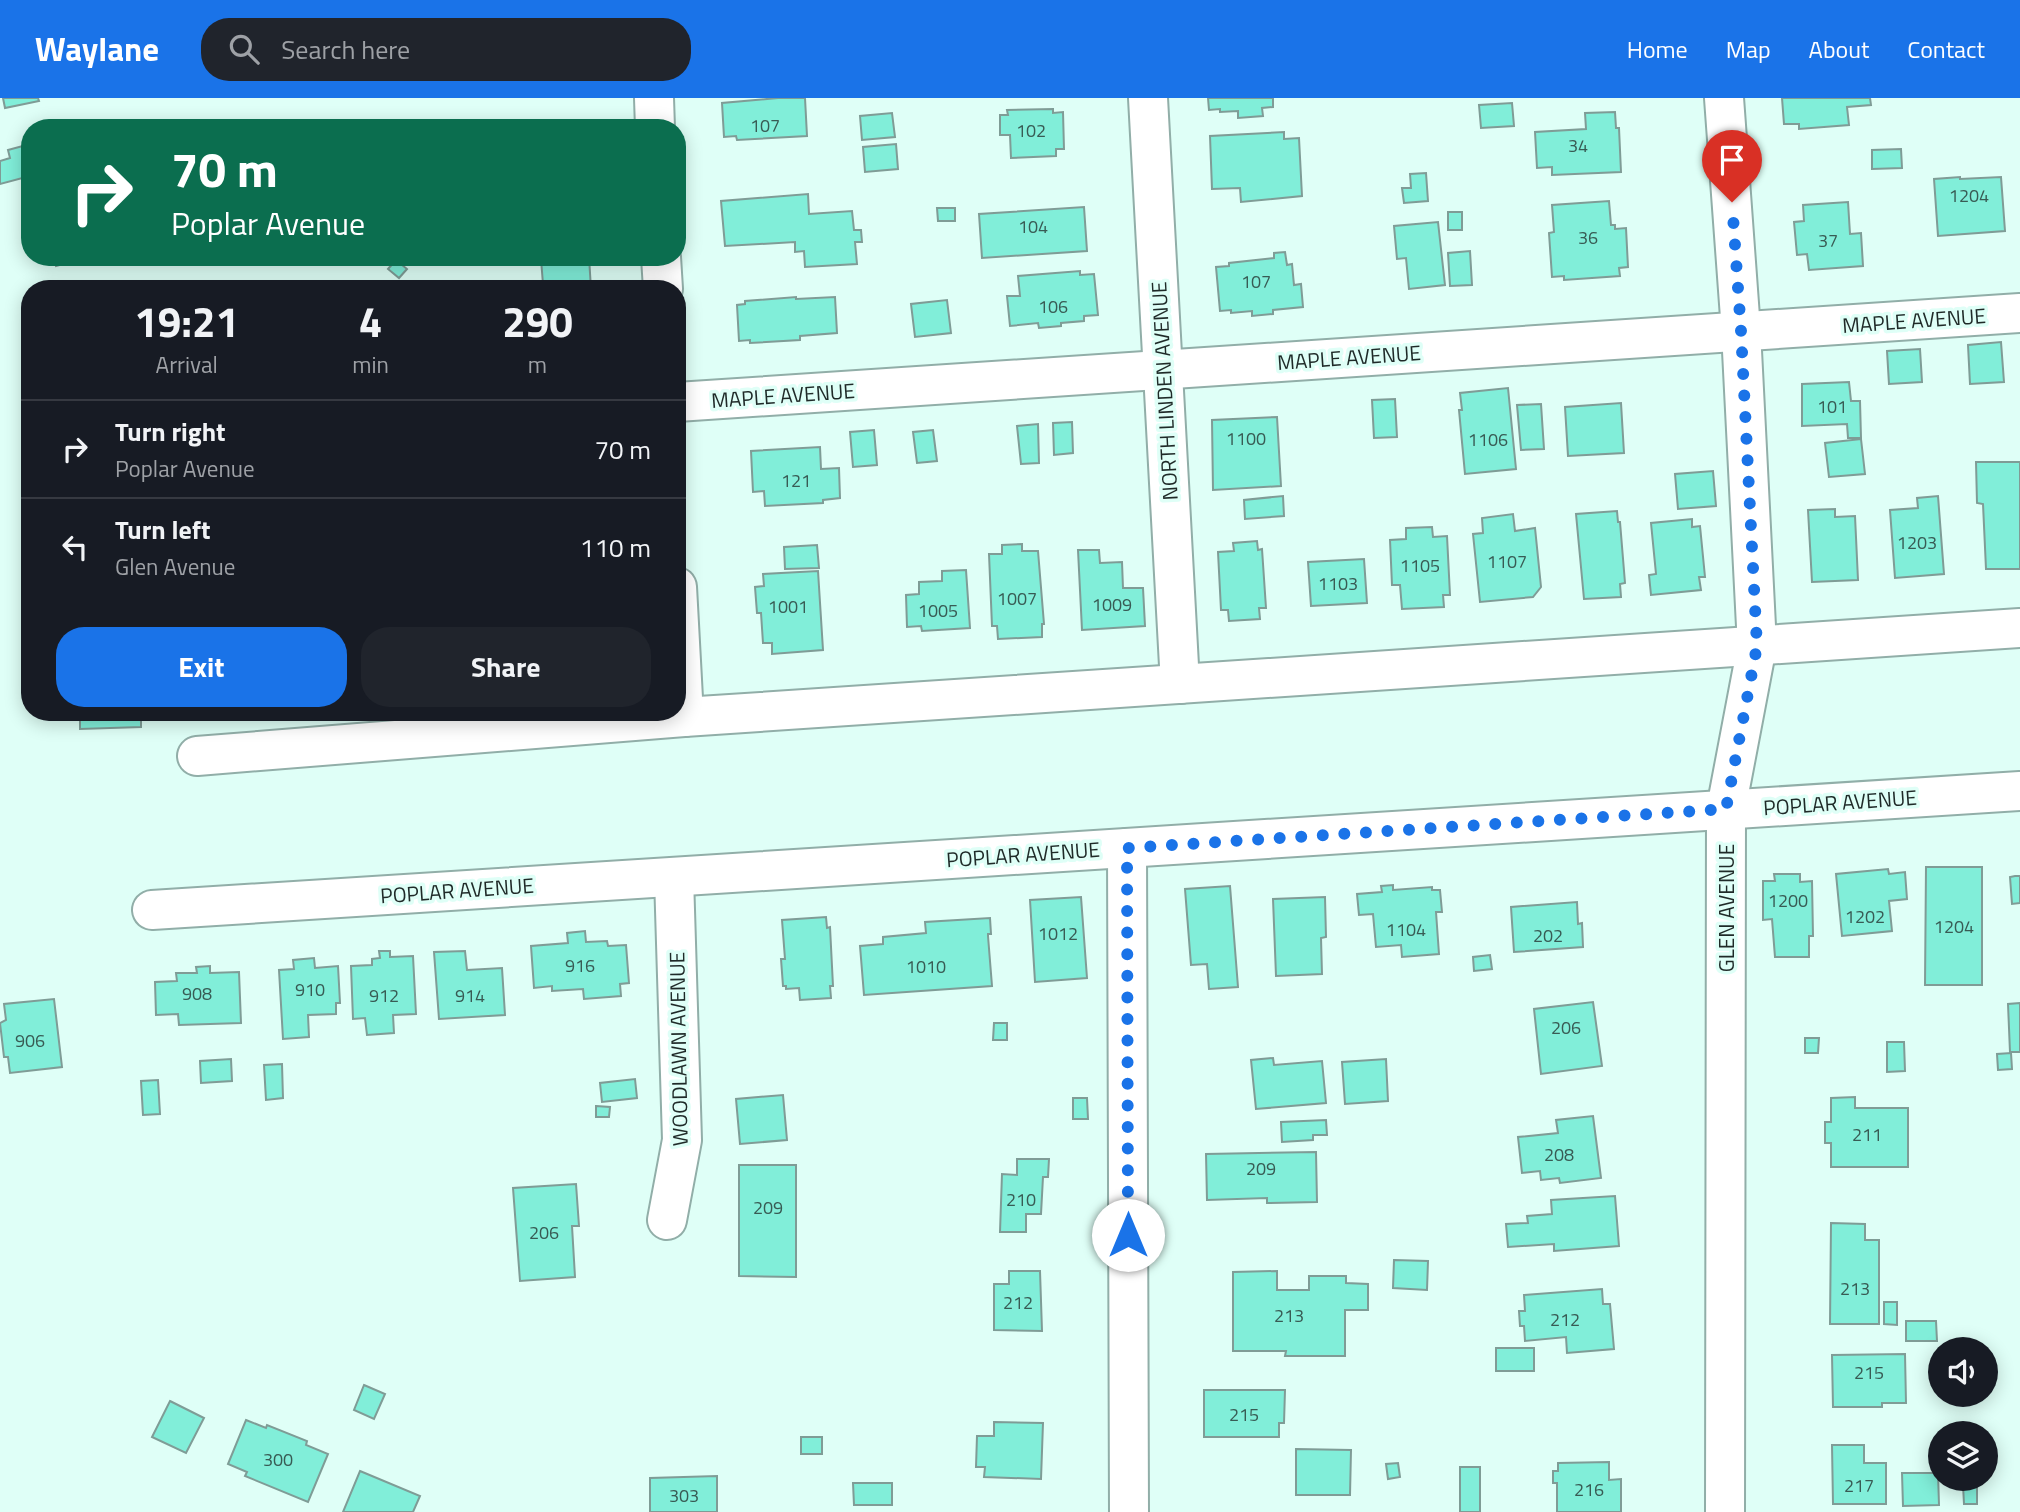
<!DOCTYPE html>
<html lang="en">
<head>
<meta charset="utf-8">
<style>
  body { margin:0; font-family:"Titillium Web",sans-serif; background:#20242c; color:#f1f3f6; height:100vh; display:flex; flex-direction:column; font-size:26px; white-space:nowrap }
  * { box-sizing:border-box; margin:0 }
  p { font-size:23px; color:#9ea1a6 }
  .icon { flex:none; width:38px; height:38px; fill:none; stroke:currentColor; stroke-width:2; stroke-linecap:round; stroke-linejoin:round }
  .map { position:relative; flex:1; overflow:hidden }
  .sheet { position:absolute; left:21px; top:182px; width:665px; height:441px; display:flex; flex-direction:column; background:#171b24; border-radius:28px; box-shadow:0 4px 18px #0003 }
  .sheet>* { flex:none }
  .guide { position:absolute; left:21px; top:21px; width:665px; height:147px; border-radius:28px; box-shadow:0 4px 18px #0003; background:#0b6e4f; color:#fff; overflow:hidden }
  .tools { position:absolute; left:1928px; top:1239px; display:grid; gap:14px }
  .tools a { display:grid; place-items:center; width:70px; height:70px; border-radius:50%; background:#171b24; box-shadow:0 4px 18px #0003; font-size:35px }
  .pin { position:absolute; display:grid; place-items:center; width:60px; height:60px; color:#fff; margin:-72px -30px; border-radius:50% 50% 50% 0; rotate:-45deg; box-shadow:0 0 7px #0007 }
  .pin .icon { rotate:45deg }
  .me { position:absolute; width:77px; margin:-38px; rotate:0deg; stroke-linejoin:round; filter:drop-shadow(0 0 5px #0008) }
  .turn { display:flex; align-items:center; gap:24px; height:147px; padding:0 35px; font-size:32px }
  .turn .icon { width:91px; height:91px; stroke-width:2.5 }
  .turn b { display:block; font-size:49px; line-height:60px }
  .eta { display:flex; justify-content:space-evenly; align-items:center; height:119px; text-align:center }
  .eta b { font-size:42px; font-weight:700; line-height:49px }
  .cta { display:flex; gap:14px; margin-top:auto; padding:14px 35px }
  .cta a { flex:1; height:80px; border-radius:28px; background:#1a73e8; color:#fff; font-size:28px; font-weight:700; line-height:80px; text-align:center }
  .cta a+a { background:#20242c; color:#f1f3f6 }
  ul { padding:0; list-style:none }
  li { display:flex; align-items:center; gap:21px; height:98px; padding:0 35px; border-top:2px solid #363941 }
  li div { flex:1 }
  li b { display:block; font-size:26px }
  li em { font-style:normal }
  header { display:flex; align-items:center; gap:42px; box-sizing:border-box; height:98px; padding:0 35px; background:#1a73e8; color:#fff }
  header strong { font-size:33px }
  nav { display:flex; gap:38px; margin-inline-start:auto; font-size:24px }
  .search { width:490px; height:63px; background:#20242c; display:flex; align-items:center; gap:18px; box-sizing:border-box; padding:0 24px; border-radius:28px; color:#9ea1a6; font-size:26px }
  .map>svg:first-child { display:block }
  .building { fill:#81eed9; stroke:#7f9c96; stroke-width:2 }
  .lines { fill:none; stroke-linecap:round; stroke-linejoin:round }
  .minor-casing { stroke:#91aea8; stroke-width:42 }
  .minor { stroke:#fff; stroke-width:38 }
  .route { stroke:#1a73e8; stroke-width:12; stroke-dasharray:0 21.6 }
  .labels { text-anchor:middle; dominant-baseline:central; stroke-width:7; stroke-linejoin:round; paint-order:stroke }
  .number-label { font-size:18px; fill:#385b54 }
  .street-label { font-size:21px; fill:#1f2a28; stroke:#dffff7 }
</style>
</head>
<body>
<header>
<strong>Waylane</strong>
<div class="search"><svg class="icon" aria-label="search" viewBox="0 0 24 24"><circle cx="10" cy="10" r="6"/><path d="M15 15l6 6"/></svg>Search here</div>
<nav><a>Home</a><a>Map</a><a>About</a><a>Contact</a></nav>
</header>
<div class="map">
<svg width="2020" height="1414" viewBox="0 0 2020 1414">
  <rect width="100%" height="100%" fill="#dffff7"/>
  <g class="building">
    <path d="M3,0H38L39,3L5,10Z"/>
    <path d="M778,0H805L807,38L737,42L736,38L724,39L722,5Z"/>
    <path d="M1208,0H1273V9L1262,10L1263,18L1238,20V13L1220,14V11L1209,12Z"/>
    <path d="M1782,0H1870L1871,7L1847,9L1849,27L1799,31V26H1784Z"/>
    <path d="M1512,5L1514,28L1481,30L1479,7Z"/>
    <path d="M1053,11V15L1063,14L1064,51H1056V58L1011,60L1010,37H1000V17H1008L1007,12Z"/>
    <path d="M1615,14L1616,30H1619L1621,74L1552,77V69L1537,70L1535,34L1586,31L1585,15Z"/>
    <path d="M892,15L895,39L862,42L860,18Z"/>
    <path d="M1284,34V41L1299,40L1302,98L1241,104L1240,90L1212,91L1210,38Z"/>
    <path d="M30,46V78L0,86V63L10,60L8,52Z"/>
    <path d="M896,46L898,71L865,74L863,49Z"/>
    <path d="M1901,51L1902,70L1872,71V52Z"/>
    <path d="M1426,75L1428,103L1404,105L1402,90H1411L1410,76Z"/>
    <path d="M1960,79V81L2001,79L2005,133L1938,138L1934,81Z"/>
    <path d="M808,96L809,116L852,113L854,132H861L862,144H855L857,166L805,169L804,153L795,154V144L725,148L721,103Z"/>
    <path d="M1609,103L1611,127H1615V131L1626,130L1628,169L1619,170L1620,178L1564,182V178L1552,179L1549,135L1554,134L1552,107Z"/>
    <path d="M1848,104L1850,136L1861,135L1863,168L1809,172L1807,156L1797,157L1794,124L1804,123L1803,107Z"/>
    <path d="M1084,109L1087,153L982,160L979,116Z"/>
    <path d="M937,110H955V123H938Z"/>
    <rect x="1448" y="114" width="14" height="18"/>
    <path d="M1438,124L1445,187L1409,191L1406,160L1397,161L1394,128Z"/>
    <path d="M1470,153L1472,187L1450,188L1448,155Z"/>
    <path d="M1285,154L1287,167L1292,166L1294,187L1301,186L1303,209L1273,212V216L1252,218V213L1231,215V212L1220,213L1216,169L1229,168V165L1274,160V155Z"/>
    <path d="M54,159H89L56,168Z"/>
    <path d="M578,159H589L591,191H535V186H543L541,161Z"/>
    <path d="M396,162L407,171L399,180L388,171Z"/>
    <path d="M1080,173V177L1094,176L1098,217L1084,218V223L1061,225V228L1039,230L1038,225L1010,228L1007,198H1020L1018,178Z"/>
    <path d="M796,199V201L835,199L837,235L800,238V242L750,245V242L739,243L737,207L745,206V203Z"/>
    <path d="M947,202L951,235L915,239L911,206Z"/>
    <path d="M2001,244L2004,284L1970,286L1968,247Z"/>
    <path d="M1920,251L1922,284L1889,286L1887,253Z"/>
    <path d="M1849,284L1851,303H1860L1861,340H1848L1847,326L1802,328V286Z"/>
    <path d="M1508,290L1516,371L1465,376L1459,312H1462L1460,295Z"/>
    <path d="M1395,301L1397,339L1374,340L1372,302Z"/>
    <path d="M1621,305L1624,355L1568,358L1565,309Z"/>
    <path d="M1541,306L1544,351L1521,352L1517,307Z"/>
    <path d="M1277,319L1281,388L1213,392L1212,322Z"/>
    <path d="M1072,324L1073,355L1054,357L1053,325Z"/>
    <path d="M1038,326L1039,365L1021,366L1017,328Z"/>
    <path d="M874,332L877,367L853,369L850,334Z"/>
    <path d="M933,332L937,363L917,365L913,334Z"/>
    <path d="M1861,341L1865,376L1829,379L1825,345Z"/>
    <path d="M820,349L821,371L839,370L840,400L823,402V405L765,408L764,393L753,394L751,353Z"/>
    <path d="M1976,364H2020V471H1986L1983,406L1977,405Z"/>
    <path d="M1713,373L1716,408L1678,411L1675,376Z"/>
    <path d="M1283,398L1284,418L1245,421L1244,402Z"/>
    <path d="M1938,398L1944,476L1895,480L1890,412L1918,410L1917,400Z"/>
    <path d="M1835,411V419L1855,418L1858,482L1812,484L1808,412Z"/>
    <path d="M1617,413L1618,424H1620L1625,485L1620,486L1621,499L1584,501L1576,416Z"/>
    <path d="M1513,416L1515,433L1535,430L1541,489L1533,499L1480,504L1473,436L1483,435L1482,420Z"/>
    <path d="M1692,421V429L1700,428L1705,479H1699L1701,492L1651,497L1649,477L1656,476L1651,425Z"/>
    <path d="M1432,429L1433,439L1447,438L1450,497H1443L1444,509L1402,511L1400,487H1392L1390,442L1406,441V430Z"/>
    <path d="M1257,443L1258,452L1262,451L1266,510H1259L1260,521L1229,523L1228,512H1221L1218,454L1234,453L1233,445Z"/>
    <path d="M1022,446V453H1038L1044,526H1042V539L998,541L997,528H992L989,456H1002V447Z"/>
    <path d="M817,447L819,470L785,471L784,449Z"/>
    <path d="M1078,452H1099L1100,465L1122,464L1123,490H1143L1145,528L1082,532Z"/>
    <path d="M1364,461L1367,505L1311,508L1308,464Z"/>
    <path d="M966,472L970,530L922,533L921,528L907,529L906,497L919,496V484L942,483V473Z"/>
    <path d="M818,473L823,552L772,556V545H763L761,515H757L755,489L764,488L763,476Z"/>
    <path d="M80,614H143V619L141,620V629L80,631Z"/>
    <path d="M1926,769H1982V887H1925Z"/>
    <path d="M1888,771L1889,776L1905,774L1907,801L1889,803L1892,833L1842,838L1836,776Z"/>
    <path d="M1774,776H1800V784L1812,783L1813,838H1809V859H1775L1772,821L1763,822V783H1775Z"/>
    <path d="M2015,778H2020V805L2012,806L2010,779Z"/>
    <path d="M1393,787V792L1432,789V792H1440L1442,814H1436L1439,856L1402,859L1401,847L1376,849L1373,816L1359,817L1357,796L1382,794L1381,788Z"/>
    <path d="M1230,788L1238,889L1209,891L1207,866L1191,867L1185,791Z"/>
    <path d="M1081,799L1087,880L1035,884L1030,802Z"/>
    <path d="M1325,799L1326,839L1321,840L1322,876L1276,878L1273,801Z"/>
    <path d="M1577,804L1578,826L1582,825L1583,849L1514,854L1511,809Z"/>
    <path d="M826,819L827,830L830,829L833,888H830L831,900L800,902L799,890L786,891V888H783L781,861H785L782,822Z"/>
    <path d="M990,820L991,836H988V838L992,888L864,897L860,848L883,846V839L926,835L925,824Z"/>
    <path d="M585,833L586,844L607,843L608,848L626,847L629,885L620,886L621,898L584,901L583,891L552,893V888L534,890L531,848L568,845L567,835Z"/>
    <path d="M379,853H390V859L413,858L416,916L393,917L394,935L367,937L365,920L353,921L351,868L372,867V861L380,860Z"/>
    <path d="M465,853L467,872L502,870L505,917L439,921L434,854Z"/>
    <path d="M1490,857L1492,871L1474,873L1473,859Z"/>
    <path d="M314,860L315,870L338,868L340,905H336V916L308,917L309,939L283,941L279,872L294,871L293,862Z"/>
    <path d="M210,868V875L239,874L241,925L179,927L178,916L156,917L155,884L177,883L176,875H197L196,869Z"/>
    <path d="M54,901L62,969L10,975L8,959H4L0,925L6,922L4,906Z"/>
    <path d="M1593,904L1602,968L1541,976L1534,911Z"/>
    <path d="M2020,905V954H2010L2008,906Z"/>
    <path d="M994,925H1007V942H993Z"/>
    <path d="M1805,940H1819L1818,955H1805Z"/>
    <path d="M1887,944H1904L1905,973L1887,974Z"/>
    <path d="M2011,955L2012,971L1998,972L1997,956Z"/>
    <path d="M1273,960L1274,967L1322,963L1326,1005L1256,1011L1251,962Z"/>
    <path d="M231,961L232,983L201,985L200,963Z"/>
    <path d="M1386,961L1388,1003L1345,1006L1342,964Z"/>
    <path d="M282,966L283,1000L266,1002L264,967Z"/>
    <path d="M635,981L637,1000L602,1004L600,985Z"/>
    <path d="M158,982L160,1016L143,1017L141,983Z"/>
    <path d="M783,997L787,1042L740,1046L736,1001Z"/>
    <path d="M1855,999V1010H1908V1069H1831V1045H1825V1024H1831V1000Z"/>
    <path d="M1073,1000H1087L1088,1021H1073Z"/>
    <path d="M596,1008L610,1009L609,1019H596Z"/>
    <path d="M1593,1018L1601,1080L1560,1085L1559,1080L1541,1082L1540,1073L1522,1075L1518,1039L1558,1035L1556,1022Z"/>
    <path d="M1326,1022L1327,1037H1313V1042L1282,1044L1281,1024Z"/>
    <path d="M1316,1054L1317,1104L1267,1105V1100L1207,1102L1206,1056Z"/>
    <path d="M1017,1061H1049L1048,1079H1043L1041,1116H1026V1134H1000L1002,1076L1017,1077Z"/>
    <path d="M739,1067H796V1179L739,1178Z"/>
    <path d="M576,1086L579,1128H572L575,1179L520,1183L513,1090Z"/>
    <path d="M1615,1098L1619,1148L1554,1153V1146L1508,1149L1506,1126L1528,1125L1527,1118L1552,1116L1551,1102Z"/>
    <path d="M1831,1125L1865,1126V1142H1879V1226H1830Z"/>
    <path d="M1394,1162L1428,1163L1427,1192L1393,1190Z"/>
    <path d="M1009,1173H1040L1042,1233L994,1232V1186H1009Z"/>
    <path d="M1277,1173V1192H1309V1178H1346V1185L1368,1186V1212H1345V1258H1285L1286,1253H1233V1174Z"/>
    <path d="M1602,1191L1603,1206H1610L1614,1251L1567,1255L1566,1239L1525,1243L1524,1228H1520L1519,1213H1525L1524,1197Z"/>
    <path d="M1884,1204H1897V1227L1884,1226Z"/>
    <path d="M1906,1223H1936L1937,1243H1906Z"/>
    <rect x="1496" y="1250" width="38" height="23"/>
    <path d="M1905,1256L1906,1305H1882V1309H1833L1832,1257Z"/>
    <path d="M364,1287L385,1296L374,1321L354,1312Z"/>
    <path d="M1204,1292H1285L1284,1325H1279V1339H1204Z"/>
    <path d="M170,1303L204,1320L186,1355L152,1339Z"/>
    <path d="M246,1322L266,1330L267,1327L307,1343L306,1347L328,1356L308,1404L245,1378L247,1374L228,1366Z"/>
    <path d="M994,1324L1043,1325L1041,1381L984,1379L985,1369H976L977,1338H994Z"/>
    <rect x="801" y="1339" width="21" height="17"/>
    <path d="M1832,1347H1864V1365H1886V1406H1833Z"/>
    <path d="M1296,1351L1351,1352L1350,1397H1296Z"/>
    <path d="M1609,1364V1382L1621,1381V1414H1557V1385H1553V1373H1558V1365Z"/>
    <path d="M1398,1365L1400,1379L1388,1381L1386,1366Z"/>
    <rect x="1460" y="1369" width="20" height="45"/>
    <path d="M360,1373L420,1398L413,1414H343Z"/>
    <path d="M1902,1375H1938L1939,1407L1903,1408Z"/>
    <path d="M717,1378V1414H650V1380Z"/>
    <path d="M853,1385H892V1407H854Z"/>
    <path d="M1977,1386V1406H1964L1963,1387Z"/>
  </g>
  <g class="lines">
    <defs>
      <g id="minor">
        <path d="M654,0L655,30"/>
        <path d="M1148,0L1180,586"/>
        <path d="M1724,0L1741,233L1757,548L1726,711L1725,1414"/>
        <path d="M661,159L663,191"/>
        <path d="M677,304L2020,215"/>
        <path d="M677,489L684,619"/>
        <path d="M197,658L684,619L2020,530"/>
        <path d="M1127,750L1129,1414"/>
        <path d="M152,812L2020,693"/>
        <path d="M667,1122L682,1042L674,779"/>
      </g>
    </defs>
    <use href="#minor" class="minor-casing"/>
    <use href="#minor" class="minor"/>
  </g>
  <g class="lines">
    <path class="route" d="M1128,1137L1127,750L1726,711L1757,548L1741,233L1732,104"/>
  </g>
  <g class="labels">
    <g class="number-label">
      <text x="765" y="27">107</text>
      <text x="1031" y="32">102</text>
      <text x="1578" y="47">34</text>
      <text x="1969" y="97">1204</text>
      <text x="1033" y="128">104</text>
      <text x="1588" y="139">36</text>
      <text x="1828" y="142">37</text>
      <text x="1256" y="183">107</text>
      <text x="1053" y="208">106</text>
      <text x="1832" y="308">101</text>
      <text x="1246" y="340">1100</text>
      <text x="1488" y="341">1106</text>
      <text x="796" y="382">121</text>
      <text x="1917" y="444">1203</text>
      <text x="1507" y="463">1107</text>
      <text x="1420" y="467">1105</text>
      <text x="1338" y="485">1103</text>
      <text x="1017" y="500">1007</text>
      <text x="1112" y="506">1009</text>
      <text x="788" y="508">1001</text>
      <text x="938" y="512">1005</text>
      <text x="1788" y="802">1200</text>
      <text x="1865" y="818">1202</text>
      <text x="1954" y="828">1204</text>
      <text x="1406" y="831">1104</text>
      <text x="1058" y="835">1012</text>
      <text x="1548" y="837">202</text>
      <text x="580" y="867">916</text>
      <text x="926" y="868">1010</text>
      <text x="310" y="891">910</text>
      <text x="197" y="895">908</text>
      <text x="384" y="897">912</text>
      <text x="470" y="897">914</text>
      <text x="1566" y="929">206</text>
      <text x="30" y="942">906</text>
      <text x="1867" y="1036">211</text>
      <text x="1559" y="1056">208</text>
      <text x="1261" y="1070">209</text>
      <text x="1021" y="1101">210</text>
      <text x="768" y="1109">209</text>
      <text x="544" y="1134">206</text>
      <text x="1855" y="1190">213</text>
      <text x="1018" y="1204">212</text>
      <text x="1289" y="1217">213</text>
      <text x="1565" y="1221">212</text>
      <text x="1869" y="1274">215</text>
      <text x="1244" y="1316">215</text>
      <text x="278" y="1361">300</text>
      <text x="1859" y="1387">217</text>
      <text x="1589" y="1391">216</text>
      <text x="684" y="1397">303</text>
    </g>
    <g class="street-label">
      <text transform="translate(1914 222) rotate(-4)">MAPLE AVENUE</text>
      <text transform="translate(1349 259) rotate(-4)">MAPLE AVENUE</text>
      <text transform="translate(1164 293) rotate(-93)">NORTH LINDEN AVENUE</text>
      <text transform="translate(783 297) rotate(-4)">MAPLE AVENUE</text>
      <text transform="translate(1840 704) rotate(-4)">POPLAR AVENUE</text>
      <text transform="translate(1023 756) rotate(-4)">POPLAR AVENUE</text>
      <text transform="translate(457 792) rotate(-4)">POPLAR AVENUE</text>
      <text transform="translate(1726 810) rotate(-90)">GLEN AVENUE</text>
      <text transform="translate(678 951) rotate(-91)">WOODLAWN AVENUE</text>
    </g>
  </g>
</svg>
<div class="tools">
<a><svg class="icon" aria-label="sound" viewBox="0 0 24 24"><path d="M4 9h4l5-4v14l-5-4H4zM17 9q2 3 0 6"/></svg></a>
<a><svg class="icon" aria-label="layers" viewBox="0 0 24 24"><path d="M12 4l9 5-9 5-9-5zM3 14l9 5 9-5"/></svg></a>
</div>
<div class="pin" style="left:1732px;top:104px;background:#d93025"><svg class="icon" aria-label="arrive" viewBox="0 0 24 24"><path d="M6 21V4h12l-3 4 3 4H6"/></svg></div>
<svg class="me" style="left:1128px;top:1137px" viewBox="-20 -20 40 40"><circle r="19" fill="#fff"/><path d="M0-13L10 11 0 6-10 11z" fill="#1a73e8"/></svg>
<div class="guide">
<div class="turn"><svg class="icon" aria-label="right" viewBox="0 0 24 24"><path d="M7 20v-9h11M14 6l5 5-5 5"/></svg><div><b>70 m</b>Poplar Avenue</div></div>
</div>
<section class="sheet">
<div class="eta">
<div><b>19:21</b><p>Arrival</p></div>
<div><b>4</b><p>min</p></div>
<div><b>290</b><p>m</p></div>
</div>
<ul>
<li><svg class="icon" aria-label="right" viewBox="0 0 24 24"><path d="M7 20v-9h11M14 6l5 5-5 5"/></svg><div><b>Turn right</b><p>Poplar Avenue</p></div><em>70 m</em></li>
<li><svg class="icon" aria-label="left" viewBox="0 0 24 24"><path d="M17 20v-9H6M10 6l-5 5 5 5"/></svg><div><b>Turn left</b><p>Glen Avenue</p></div><em>110 m</em></li>
</ul>
<div class="cta"><a>Exit</a><a>Share</a></div>
</section>
</div>
</body>
</html>
